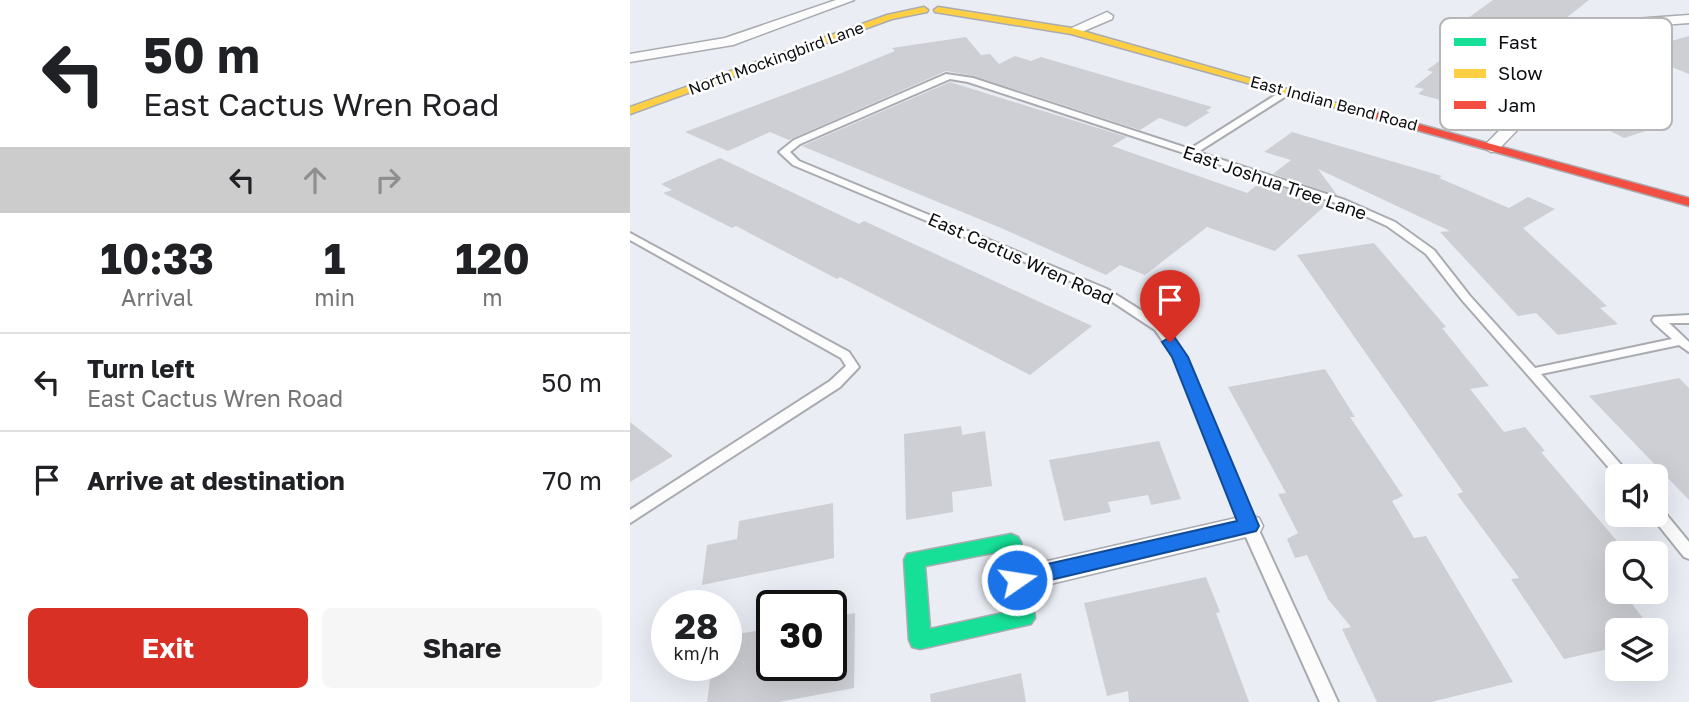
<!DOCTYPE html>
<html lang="en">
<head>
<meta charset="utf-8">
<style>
  body { margin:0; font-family:"Golos Text",sans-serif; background:#f6f6f6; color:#202124; height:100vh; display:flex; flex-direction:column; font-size:26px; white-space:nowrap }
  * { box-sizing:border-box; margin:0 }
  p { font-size:23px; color:#757577 }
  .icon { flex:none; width:38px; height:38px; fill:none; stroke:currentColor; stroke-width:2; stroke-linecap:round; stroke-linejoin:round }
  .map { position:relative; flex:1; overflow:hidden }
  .sheet { display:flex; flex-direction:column; background:#fff; width:630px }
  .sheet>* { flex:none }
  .guide { background:#fff; color:#202124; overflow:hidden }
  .controls { position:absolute; left:975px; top:464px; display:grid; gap:14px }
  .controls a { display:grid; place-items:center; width:63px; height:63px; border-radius:10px; background:#fff; box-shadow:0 7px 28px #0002; font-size:35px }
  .speed { position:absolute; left:21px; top:590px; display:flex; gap:14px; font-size:35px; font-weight:700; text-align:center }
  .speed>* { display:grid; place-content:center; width:91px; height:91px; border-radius:50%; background:#fff; box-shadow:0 7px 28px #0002; line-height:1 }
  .speed small { font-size:18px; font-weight:400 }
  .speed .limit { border:4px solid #111; border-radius:10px; background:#fff; color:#111 }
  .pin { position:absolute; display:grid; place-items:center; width:60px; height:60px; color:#fff; margin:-72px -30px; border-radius:50% 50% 50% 0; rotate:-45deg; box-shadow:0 0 7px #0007 }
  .pin .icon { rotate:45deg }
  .me { position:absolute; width:77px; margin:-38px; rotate:77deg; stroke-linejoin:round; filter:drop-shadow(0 0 5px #0008) }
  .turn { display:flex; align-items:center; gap:24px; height:147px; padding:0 28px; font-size:32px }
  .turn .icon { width:91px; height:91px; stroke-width:2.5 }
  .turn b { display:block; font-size:49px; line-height:60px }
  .lanes { display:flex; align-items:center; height:66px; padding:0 28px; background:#0003; justify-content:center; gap:35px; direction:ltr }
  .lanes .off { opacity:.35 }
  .eta { display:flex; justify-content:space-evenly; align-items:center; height:119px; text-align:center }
  .eta b { font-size:42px; font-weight:700; line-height:49px }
  .button { display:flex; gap:14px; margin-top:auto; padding:14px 28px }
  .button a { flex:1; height:80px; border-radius:10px; background:#d93025; color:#fff; font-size:28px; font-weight:700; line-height:80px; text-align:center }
  .button a+a { background:#f6f6f6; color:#202124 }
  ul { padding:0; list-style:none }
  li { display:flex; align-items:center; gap:21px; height:98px; padding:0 28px; border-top:2px solid #e0e0e0 }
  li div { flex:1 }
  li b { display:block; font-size:26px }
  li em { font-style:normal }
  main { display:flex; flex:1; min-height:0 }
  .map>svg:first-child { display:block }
  .building { fill:#cdcfd4 }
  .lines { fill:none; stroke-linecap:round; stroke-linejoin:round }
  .lane-casing { stroke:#a9abb0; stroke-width:4 }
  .street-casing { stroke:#a9abb0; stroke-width:3 }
  .fast-casing { stroke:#a9abb0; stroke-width:3 }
  .slow-casing { stroke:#a9abb0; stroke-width:3 }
  .jam-casing { stroke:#a9abb0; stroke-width:3 }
  .lane { fill:#fcfcfd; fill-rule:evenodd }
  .street { fill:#fcfcfd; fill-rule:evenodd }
  .fast { fill:#16e098; fill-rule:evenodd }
  .slow { fill:#ffcf43; fill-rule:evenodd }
  .jam { fill:#f24e42; fill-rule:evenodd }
  .route { fill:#1a73e8; stroke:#114b97; stroke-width:2 }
  .labels { text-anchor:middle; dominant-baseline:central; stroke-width:5; stroke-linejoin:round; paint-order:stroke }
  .far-street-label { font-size:16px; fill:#0a0c0f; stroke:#fff }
  .street-label { font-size:18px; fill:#0a0c0f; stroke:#fff }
  .key { fill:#fff; stroke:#b6b6b7; stroke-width:2 }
  .key-label { font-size:19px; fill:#0a0c0f }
</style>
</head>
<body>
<main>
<section class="sheet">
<div class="guide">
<div class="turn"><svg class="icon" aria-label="left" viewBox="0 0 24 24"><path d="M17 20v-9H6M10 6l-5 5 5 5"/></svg><div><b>50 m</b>East Cactus Wren Road</div></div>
<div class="lanes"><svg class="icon" aria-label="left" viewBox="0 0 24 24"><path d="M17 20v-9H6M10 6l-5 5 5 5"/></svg><svg class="icon off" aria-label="ahead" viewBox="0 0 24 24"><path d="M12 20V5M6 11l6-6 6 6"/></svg><svg class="icon off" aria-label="right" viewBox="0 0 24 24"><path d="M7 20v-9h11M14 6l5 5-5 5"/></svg></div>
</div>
<div class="eta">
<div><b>10:33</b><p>Arrival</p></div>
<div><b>1</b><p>min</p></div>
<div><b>120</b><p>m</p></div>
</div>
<ul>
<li><svg class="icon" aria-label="left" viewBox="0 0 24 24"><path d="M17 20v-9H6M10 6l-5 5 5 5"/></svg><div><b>Turn left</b><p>East Cactus Wren Road</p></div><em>50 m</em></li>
<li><svg class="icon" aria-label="arrive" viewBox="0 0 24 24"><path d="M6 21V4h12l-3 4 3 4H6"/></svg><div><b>Arrive at destination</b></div><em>70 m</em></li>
</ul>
<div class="button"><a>Exit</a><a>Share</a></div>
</section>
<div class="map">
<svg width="1059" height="702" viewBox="0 0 1059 702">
  <rect width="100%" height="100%" fill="#eaedf4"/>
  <g class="building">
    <path d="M863,0H959L853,83L861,85L841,102L832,99L826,104L788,94L794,89L784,87L803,72L797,70L838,40L835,39L846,30L827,26Z"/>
    <path d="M1059,36V74L1010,54L1023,50L1017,48Z"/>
    <path d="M336,37L351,55L360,54L369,64L385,56L401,61L411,57L582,107L576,111L580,112L556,127L529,118L510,130L344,76L316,71L159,140L140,132L98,151L55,132L209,74L265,51L262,48Z"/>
    <path d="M320,82L497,137L482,146L617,193L632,181L698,203L645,251L577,227L515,275L490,265L476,275L371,228L172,146Z"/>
    <path d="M986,112L1022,129L994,138L959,120Z"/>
    <path d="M662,132L812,176L809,178L879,208L898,197L925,209L893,228L977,306L970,308L988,324L928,335L906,313L888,316L810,232L820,231L688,169L707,195L643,174L661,160L634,152Z"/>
    <path d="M90,158L229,224L234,221L462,326L400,375L210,277L207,279L106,226L102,228L33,193L42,190L31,184Z"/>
    <path d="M744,243L816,327L812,328L859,386L840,389L874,432L895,427L915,451L911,452L987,541V592H993L1022,630H987V647L934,659L881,579L889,578L827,494L833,492L667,255Z"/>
    <path d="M695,369L725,417H720L773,496L762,501L784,538L796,536L883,682L801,702H747L712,629L721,627L698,599L677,555L665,558L657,539L668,533L648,494L656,493L598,387Z"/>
    <path d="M1049,378L1059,388V500L959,396Z"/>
    <path d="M0,422L43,456L0,482Z"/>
    <path d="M331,426L332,435L355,431L362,486L322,492L323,512L276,520L274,434Z"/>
    <path d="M529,441L551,499L521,505L518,495L478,502L481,512L434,521L419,460Z"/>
    <path d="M203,503L204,558L72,585L77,545L107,539L109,521Z"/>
    <path d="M576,577L590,612L586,613L619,702H499L498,691L477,696L454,603Z"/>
    <path d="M225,613L224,688L149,702H77L82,665H96V636L142,628V665H201V617Z"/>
    <path d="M391,673L396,702H301L300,694Z"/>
  </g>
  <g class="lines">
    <defs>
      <g id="lane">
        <path d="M316,74L343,78L560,149L655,89H661V93L568,152L715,200L765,222L804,250L840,296L905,368L1042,339L1024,323L1022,320L1024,317L1059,315V323H1039L1059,342V352L1049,345L911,374L1001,476L987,477L832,300L796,254L757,226L709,204L338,82L320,79L170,144L160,152L169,161L477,289L533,324L556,357L627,526L708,702H690L611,526L544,357L525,330L469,293L163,165L149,152L164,140Z"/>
        <path d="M0,233L219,352L229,367L210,387L0,523V510L200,381L216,366L211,358L0,240Z"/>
        <path d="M1026,506L1031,508L1059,542V559L1054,557L1021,516L1020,514H1026Z"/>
      </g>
      <g id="street">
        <path d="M206,0H224L103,45L0,62V54L95,38Z"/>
        <path d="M477,12L483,16L482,19L447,34L435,31Z"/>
        <path d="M1059,15V23L1004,27L978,36L867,151L861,152L853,147L968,30L1004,19Z"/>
        <path d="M619,515L629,518L633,526L629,534L387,592L377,588L372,580L377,572L387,568Z"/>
      </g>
      <path id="fast" d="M381,534L388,537L391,542L405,618L401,624L290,649L282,647L279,640L274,560L277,554ZM373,551L382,611L300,629L295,566Z"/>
      <g id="slow">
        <path d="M294,7L298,10L297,12L262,19L0,114V107L257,15Z"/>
        <path d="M308,7L442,28L745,114L736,116L441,34L305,12L304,10Z"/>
      </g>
      <path id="jam" d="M736,112H744L1059,198V206L736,116Z"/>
    </defs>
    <use href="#lane" class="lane-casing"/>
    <use href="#street" class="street-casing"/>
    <use href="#fast" class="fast-casing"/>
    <use href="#slow" class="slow-casing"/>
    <use href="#jam" class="jam-casing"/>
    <use href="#lane" class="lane"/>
    <use href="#street" class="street"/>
    <use href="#fast" class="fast"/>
    <use href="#slow" class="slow"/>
    <use href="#jam" class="jam"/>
  </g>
  <path class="route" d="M540,337L545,338L558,357L629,526L626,531L387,588L380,586L377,580L380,574L387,571L607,521L542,357L532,342Z"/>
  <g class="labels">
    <g class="far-street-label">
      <text transform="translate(146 58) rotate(-20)">North Mockingbird Lane</text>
      <text transform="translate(704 103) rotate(15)">East Indian Bend Road</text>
    </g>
    <g class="street-label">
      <text transform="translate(645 182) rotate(19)">East Joshua Tree Lane</text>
      <text transform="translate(391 258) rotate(24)">East Cactus Wren Road</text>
    </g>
  </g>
  <rect x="810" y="18" width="232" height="112" rx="10" class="key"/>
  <rect x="824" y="38" width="32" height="8" fill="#16e098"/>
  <rect x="824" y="69" width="32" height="9" fill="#ffcf43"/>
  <rect x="824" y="101" width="32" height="8" fill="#f24e42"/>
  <g class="key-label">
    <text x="868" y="49">Fast</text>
    <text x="868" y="80">Slow</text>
    <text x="868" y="112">Jam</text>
  </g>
</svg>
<div class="controls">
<a><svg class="icon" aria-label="sound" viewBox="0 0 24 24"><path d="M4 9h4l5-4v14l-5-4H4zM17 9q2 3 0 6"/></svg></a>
<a><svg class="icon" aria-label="search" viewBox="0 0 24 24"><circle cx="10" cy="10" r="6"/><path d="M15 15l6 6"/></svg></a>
<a><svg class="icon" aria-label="layers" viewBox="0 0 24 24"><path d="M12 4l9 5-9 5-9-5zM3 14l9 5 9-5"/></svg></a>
</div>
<div class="speed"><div>28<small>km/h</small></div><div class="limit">30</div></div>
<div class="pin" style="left:540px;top:342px;background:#d93025"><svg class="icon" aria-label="arrive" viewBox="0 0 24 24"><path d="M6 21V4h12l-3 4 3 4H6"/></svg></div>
<svg class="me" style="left:387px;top:580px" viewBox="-20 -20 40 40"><circle r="17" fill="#1a73e8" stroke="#fff" stroke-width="3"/><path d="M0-11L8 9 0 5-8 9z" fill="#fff"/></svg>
</div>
</main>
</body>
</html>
